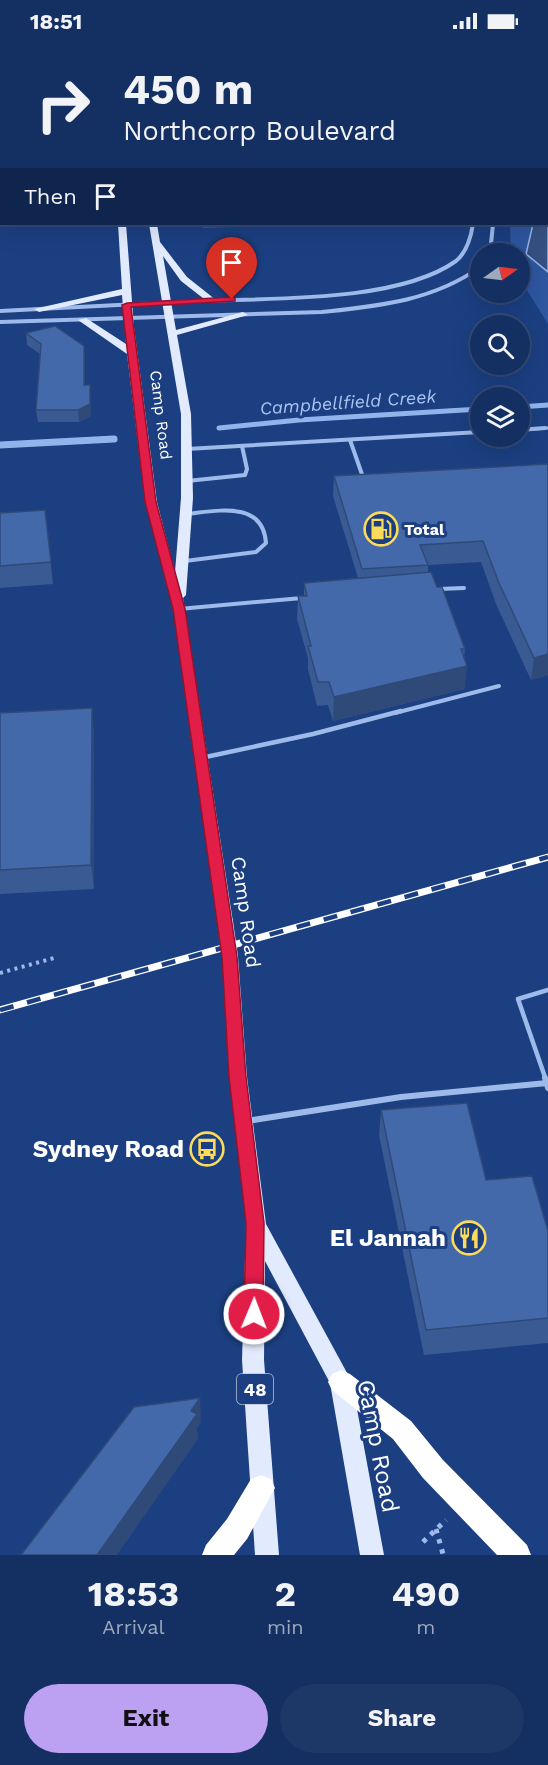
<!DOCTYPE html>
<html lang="en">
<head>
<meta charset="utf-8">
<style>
  body { margin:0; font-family:"Work Sans",sans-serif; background:#1d3767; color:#f1f3f6; height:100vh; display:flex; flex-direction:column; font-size:22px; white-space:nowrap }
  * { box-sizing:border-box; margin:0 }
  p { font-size:20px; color:#9da9bd }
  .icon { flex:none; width:33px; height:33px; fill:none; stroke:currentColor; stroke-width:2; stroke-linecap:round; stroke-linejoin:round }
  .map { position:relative; height:1513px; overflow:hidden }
  .drawer { display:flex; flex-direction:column; background:#142f61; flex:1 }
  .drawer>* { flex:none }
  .top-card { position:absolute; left:0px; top:0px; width:549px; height:183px; box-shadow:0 6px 24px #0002,0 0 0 2px #334a76; background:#142f61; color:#f1f3f6; overflow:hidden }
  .needle { width:39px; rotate:76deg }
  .controls { position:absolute; left:470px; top:201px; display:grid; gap:12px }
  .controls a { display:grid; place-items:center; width:60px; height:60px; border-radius:50%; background:#142f61; box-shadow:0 6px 24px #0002,0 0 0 2px #334a76; font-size:30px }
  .pin { position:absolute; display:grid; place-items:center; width:51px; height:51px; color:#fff; margin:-62px -26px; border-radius:50% 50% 50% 0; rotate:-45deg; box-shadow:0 0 6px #0007 }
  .pin .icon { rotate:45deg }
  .me { position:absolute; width:66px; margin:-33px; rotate:1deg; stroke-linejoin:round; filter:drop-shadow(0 0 4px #0008) }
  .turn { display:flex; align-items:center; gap:21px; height:126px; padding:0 24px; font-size:27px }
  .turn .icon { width:78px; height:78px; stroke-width:2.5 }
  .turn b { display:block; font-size:42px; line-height:51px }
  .then { display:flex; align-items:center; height:57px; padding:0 24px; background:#0003; gap:12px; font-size:22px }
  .eta { display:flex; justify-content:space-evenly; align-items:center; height:102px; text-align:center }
  .eta b { font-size:36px; font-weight:700; line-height:42px }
  .action { display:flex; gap:12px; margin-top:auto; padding:12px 24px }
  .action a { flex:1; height:69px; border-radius:36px; background:#bca0f2; color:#111; font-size:24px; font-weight:700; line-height:69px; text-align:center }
  .action a+a { background:#1d3767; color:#f1f3f6 }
  .status { display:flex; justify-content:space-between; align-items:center; height:42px; padding:0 30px; background:#142f61; direction:ltr }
  .status svg { height:16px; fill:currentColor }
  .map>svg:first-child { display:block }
  .green { fill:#2e57a0 }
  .water { fill:#365182; stroke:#91b4ec; stroke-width:1.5 }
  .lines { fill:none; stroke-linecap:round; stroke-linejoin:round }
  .stream-far1 { stroke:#91b4ec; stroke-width:5 }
  .stream { stroke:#91b4ec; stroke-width:7 }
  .path-far1 { stroke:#9ebaea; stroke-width:4; stroke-dasharray:3 4.5; stroke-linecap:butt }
  .path { stroke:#9ebaea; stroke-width:5; stroke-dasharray:4.5 6; stroke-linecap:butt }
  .lane-far3 { stroke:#9ebaea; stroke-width:3 }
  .lane-far2 { stroke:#9ebaea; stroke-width:4 }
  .lane-far1 { stroke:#9ebaea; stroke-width:4.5 }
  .lane { stroke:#9ebaea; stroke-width:6 }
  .street { stroke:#9ebaea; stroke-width:4 }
  .primary { fill:#e2ebfe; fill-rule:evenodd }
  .highway { fill:#fff; fill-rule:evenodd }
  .rail-casing { stroke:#fff; stroke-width:7 }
  .rail { stroke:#1b3f81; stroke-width:4.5; stroke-dasharray:14; stroke-linecap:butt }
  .primary-bridge { stroke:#e2ebfe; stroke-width:16 }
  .wall { fill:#3a5a93 }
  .shaded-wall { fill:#2f4a78 }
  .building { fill:#4369ab; stroke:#2f4a78; stroke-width:1.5 }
  .route { fill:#e11d48; stroke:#92132f; stroke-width:1.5 }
  .labels { text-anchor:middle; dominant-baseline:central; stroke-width:6; stroke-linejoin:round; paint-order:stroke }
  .far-street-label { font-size:16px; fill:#fff; stroke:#1b3f81 }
  .far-poi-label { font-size:16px; font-weight:bold; fill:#fff; stroke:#1b3f81; text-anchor:start }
  .far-water-label { font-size:18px; font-style:italic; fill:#aac5f2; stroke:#1b3f81 }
  .shield { fill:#1b3f81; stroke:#bbc5d9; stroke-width:1.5 }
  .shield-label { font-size:18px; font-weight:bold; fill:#fff }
  .street-label { font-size:20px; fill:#fff; stroke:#1b3f81 }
  .near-poi-label { font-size:24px; font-weight:bold; fill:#fff; stroke:#1b3f81; text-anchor:end }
  .near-street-label { font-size:24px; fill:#fff; stroke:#1b3f81 }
</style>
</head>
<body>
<div class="status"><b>18:51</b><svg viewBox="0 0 49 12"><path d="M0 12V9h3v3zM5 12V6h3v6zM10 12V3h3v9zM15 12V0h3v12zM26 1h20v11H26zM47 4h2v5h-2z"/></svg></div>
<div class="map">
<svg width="548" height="1513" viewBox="0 0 548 1513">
  <rect width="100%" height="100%" fill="#1b3f81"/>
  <path class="green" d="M548,39V282L527,248L519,246V212L511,211L510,182H548Z"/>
  <path class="water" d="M548,136V230L526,212L533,182H548Z"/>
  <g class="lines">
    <g class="stream-far1">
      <path d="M519,365L548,363"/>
      <path d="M219,386L299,378L480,367"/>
    </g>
    <path class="stream" d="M0,403L114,397"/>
    <path class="path-far1" d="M0,931L54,916"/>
    <g class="path">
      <path d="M436,1487L443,1512"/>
      <path d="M423,1500L446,1478"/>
    </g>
    <path class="lane-far3" d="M523,388L548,386"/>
    <g class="lane-far2">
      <path d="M519,388L545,386"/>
      <path d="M350,398L364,438"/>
      <path d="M187,407L480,390"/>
      <path d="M187,439L245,433L247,427L242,404"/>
      <path d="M185,519L256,510L266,501C263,458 217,469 186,472"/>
      <path d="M439,547L464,546"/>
      <path d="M179,567L302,556"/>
      <path d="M395,671L499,644"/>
    </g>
    <g class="lane-far1">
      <path d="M201,716L313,692L401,669"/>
      <path d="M546,1038L518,957L548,948"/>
    </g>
    <g class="lane">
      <path d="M545,1036L547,1041"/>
      <path d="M247,1079L401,1055L547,1041L548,1046"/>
    </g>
    <g class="street">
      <path d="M490,212L493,182"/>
      <path d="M0,269C66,266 131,262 197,259C268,256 397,261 456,219C467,210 471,195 473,182"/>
      <path d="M0,280L322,270C378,264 433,259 480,225"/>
    </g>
    <g class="primary">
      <rect x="103" y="0" width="6" height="2"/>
      <path d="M118,182H126L134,285L157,460L175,530L181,456V372L149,182H157L160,200L187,235L216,258L208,260L181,239L163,214L176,288L243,270L248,273L177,293L191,372L193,456L186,553L183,556L233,880L231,884H219L217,880L173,567L145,460L127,312L78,278L86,276L126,302L122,253L39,270L34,267L122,247Z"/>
      <path d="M230,909L236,911L238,915L247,1035L266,1182L352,1340L384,1513H360L330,1341L265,1219L264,1318L279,1513H255L242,1318L246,1181L229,1035L222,915L224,911Z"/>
    </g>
    <g class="highway">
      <path d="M341,1328L350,1332L411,1379L443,1418L527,1503L531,1513H497L423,1436L393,1397L332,1348L328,1340L332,1332Z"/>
      <path d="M261,1433L271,1437L275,1446L247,1497L234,1513H202L206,1503L227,1477L251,1437Z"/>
    </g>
    <defs>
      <path id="rail" d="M0,968L548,815"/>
    </defs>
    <use href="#rail" class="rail-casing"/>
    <use href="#rail" class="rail"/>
    <path class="primary-bridge" d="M225,880L230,915"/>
  </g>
  <g class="wall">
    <rect x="155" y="0" width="65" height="2"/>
    <path d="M487,0H548V9V2H490Z"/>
    <path d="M202,182H327L203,186Z"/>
    <path d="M26,291L85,315V343L91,374L79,380H38L36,368L40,312L27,303Z"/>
    <path d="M548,422V633L531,638L496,562L481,520L428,523V530L437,545L465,607L464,617L465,647L333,679L328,663L317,664L308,627V616L297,577L298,554H304V541L358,536L333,454L334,434Z"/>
    <path d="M45,468L53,542L0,546V471Z"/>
    <path d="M0,671L94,690V847L0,852Z"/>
    <path d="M381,1068L548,1189V1301L424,1313L379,1093Z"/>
  </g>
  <g class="shaded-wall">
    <path d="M84,304L85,315V355L84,343Z"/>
    <path d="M90,343L91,374L79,380L78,368Z"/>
    <path d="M548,612V633L531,638L534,616Z"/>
    <path d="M467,624L465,647L333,679L334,655Z"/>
    <path d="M92,666L94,690V847L91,823Z"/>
    <path d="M200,1356L201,1381L197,1386L198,1397L117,1513H97Z"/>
  </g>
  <g class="building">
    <path d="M55,284L84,304V343H90V362L78,368H36L41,302L26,291Z"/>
    <path d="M548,422V612L534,616L499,541L483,499L420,503L428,523L362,527L334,434Z"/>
    <path d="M45,468L51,520L0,524V471Z"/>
    <path d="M431,530L437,545H442L465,607H461L467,624L334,655L329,640H318L308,604H311L298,554H307L304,541Z"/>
    <path d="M92,666L91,823L0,828V671Z"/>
    <path d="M467,1061L486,1138L532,1134L548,1189V1276L426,1288L381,1068Z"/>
    <path d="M200,1356L191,1369L197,1372L97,1513H21L134,1365Z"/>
  </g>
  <path class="route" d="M232,255H235V259L131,265L156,460L185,567L237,915L246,1035L264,1181L263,1272L261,1278L254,1281L247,1278L244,1272L246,1181L229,1035L222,915L173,567L145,460L122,263L127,261Z"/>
  <defs>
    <symbol id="fuel-ring" viewBox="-11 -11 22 22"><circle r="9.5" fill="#1b3f81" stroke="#fcdb5b" stroke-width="1.5"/><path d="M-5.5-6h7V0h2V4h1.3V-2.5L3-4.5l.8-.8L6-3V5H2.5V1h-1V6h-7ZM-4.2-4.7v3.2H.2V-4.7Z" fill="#fcdb5b"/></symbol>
    <symbol id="bus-ring" viewBox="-11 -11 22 22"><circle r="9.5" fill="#1b3f81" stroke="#fcdb5b" stroke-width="1.5"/><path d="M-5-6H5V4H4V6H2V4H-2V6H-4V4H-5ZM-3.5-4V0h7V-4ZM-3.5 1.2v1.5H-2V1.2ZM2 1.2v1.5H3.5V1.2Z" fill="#fcdb5b"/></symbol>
    <symbol id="restaurant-ring" viewBox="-11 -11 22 22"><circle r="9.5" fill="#1b3f81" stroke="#fcdb5b" stroke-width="1.5"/><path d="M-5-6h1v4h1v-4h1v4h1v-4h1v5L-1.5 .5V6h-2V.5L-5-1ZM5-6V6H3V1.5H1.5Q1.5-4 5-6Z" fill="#fcdb5b"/></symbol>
  </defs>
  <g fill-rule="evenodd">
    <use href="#fuel-ring" x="362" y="468" width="38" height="38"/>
    <use href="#bus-ring" x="188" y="1088" width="38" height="38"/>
    <use href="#restaurant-ring" x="450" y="1177" width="38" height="38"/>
  </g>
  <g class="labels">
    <g class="far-street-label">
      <text transform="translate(161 373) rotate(83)">Camp Road</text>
    </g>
    <g class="far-poi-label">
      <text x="404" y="487">Total</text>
    </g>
    <g class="far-water-label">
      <text transform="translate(348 360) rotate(-4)">Campbellfield Creek</text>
    </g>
    <rect class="shield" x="237" y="1332" width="36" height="30" rx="4.5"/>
    <g class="shield-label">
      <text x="255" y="1347">48</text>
    </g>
    <g class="street-label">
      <text transform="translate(246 870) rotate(82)">Camp Road</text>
    </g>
    <g class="near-poi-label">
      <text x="184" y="1107">Sydney Road</text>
      <text x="446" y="1196">El Jannah</text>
    </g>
    <g class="near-street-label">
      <text transform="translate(378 1404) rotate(79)">Camp Road</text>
    </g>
  </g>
</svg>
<div class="controls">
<a><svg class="needle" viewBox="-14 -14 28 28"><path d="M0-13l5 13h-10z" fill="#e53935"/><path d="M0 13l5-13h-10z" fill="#9da9bd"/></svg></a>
<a><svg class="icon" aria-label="search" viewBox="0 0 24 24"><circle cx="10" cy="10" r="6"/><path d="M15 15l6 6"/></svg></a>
<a><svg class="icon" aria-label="layers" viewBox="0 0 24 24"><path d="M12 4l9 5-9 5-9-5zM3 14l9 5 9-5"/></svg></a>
</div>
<div class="pin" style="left:232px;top:257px;background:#d93025"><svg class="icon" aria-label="arrive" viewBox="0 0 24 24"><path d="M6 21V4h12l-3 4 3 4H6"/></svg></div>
<svg class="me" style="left:254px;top:1272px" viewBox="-20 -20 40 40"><circle r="17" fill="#e11d48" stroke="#fff" stroke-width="3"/><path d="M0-11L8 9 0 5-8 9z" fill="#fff"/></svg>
<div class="top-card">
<div class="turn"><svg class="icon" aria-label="right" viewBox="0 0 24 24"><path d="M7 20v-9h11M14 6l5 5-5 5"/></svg><div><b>450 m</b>Northcorp Boulevard</div></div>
<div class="then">Then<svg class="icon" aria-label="arrive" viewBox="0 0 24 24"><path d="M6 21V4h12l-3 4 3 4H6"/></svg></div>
</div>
</div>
<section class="drawer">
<div class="eta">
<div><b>18:53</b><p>Arrival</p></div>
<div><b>2</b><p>min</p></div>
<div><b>490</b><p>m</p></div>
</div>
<div class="action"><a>Exit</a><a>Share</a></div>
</section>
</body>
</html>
